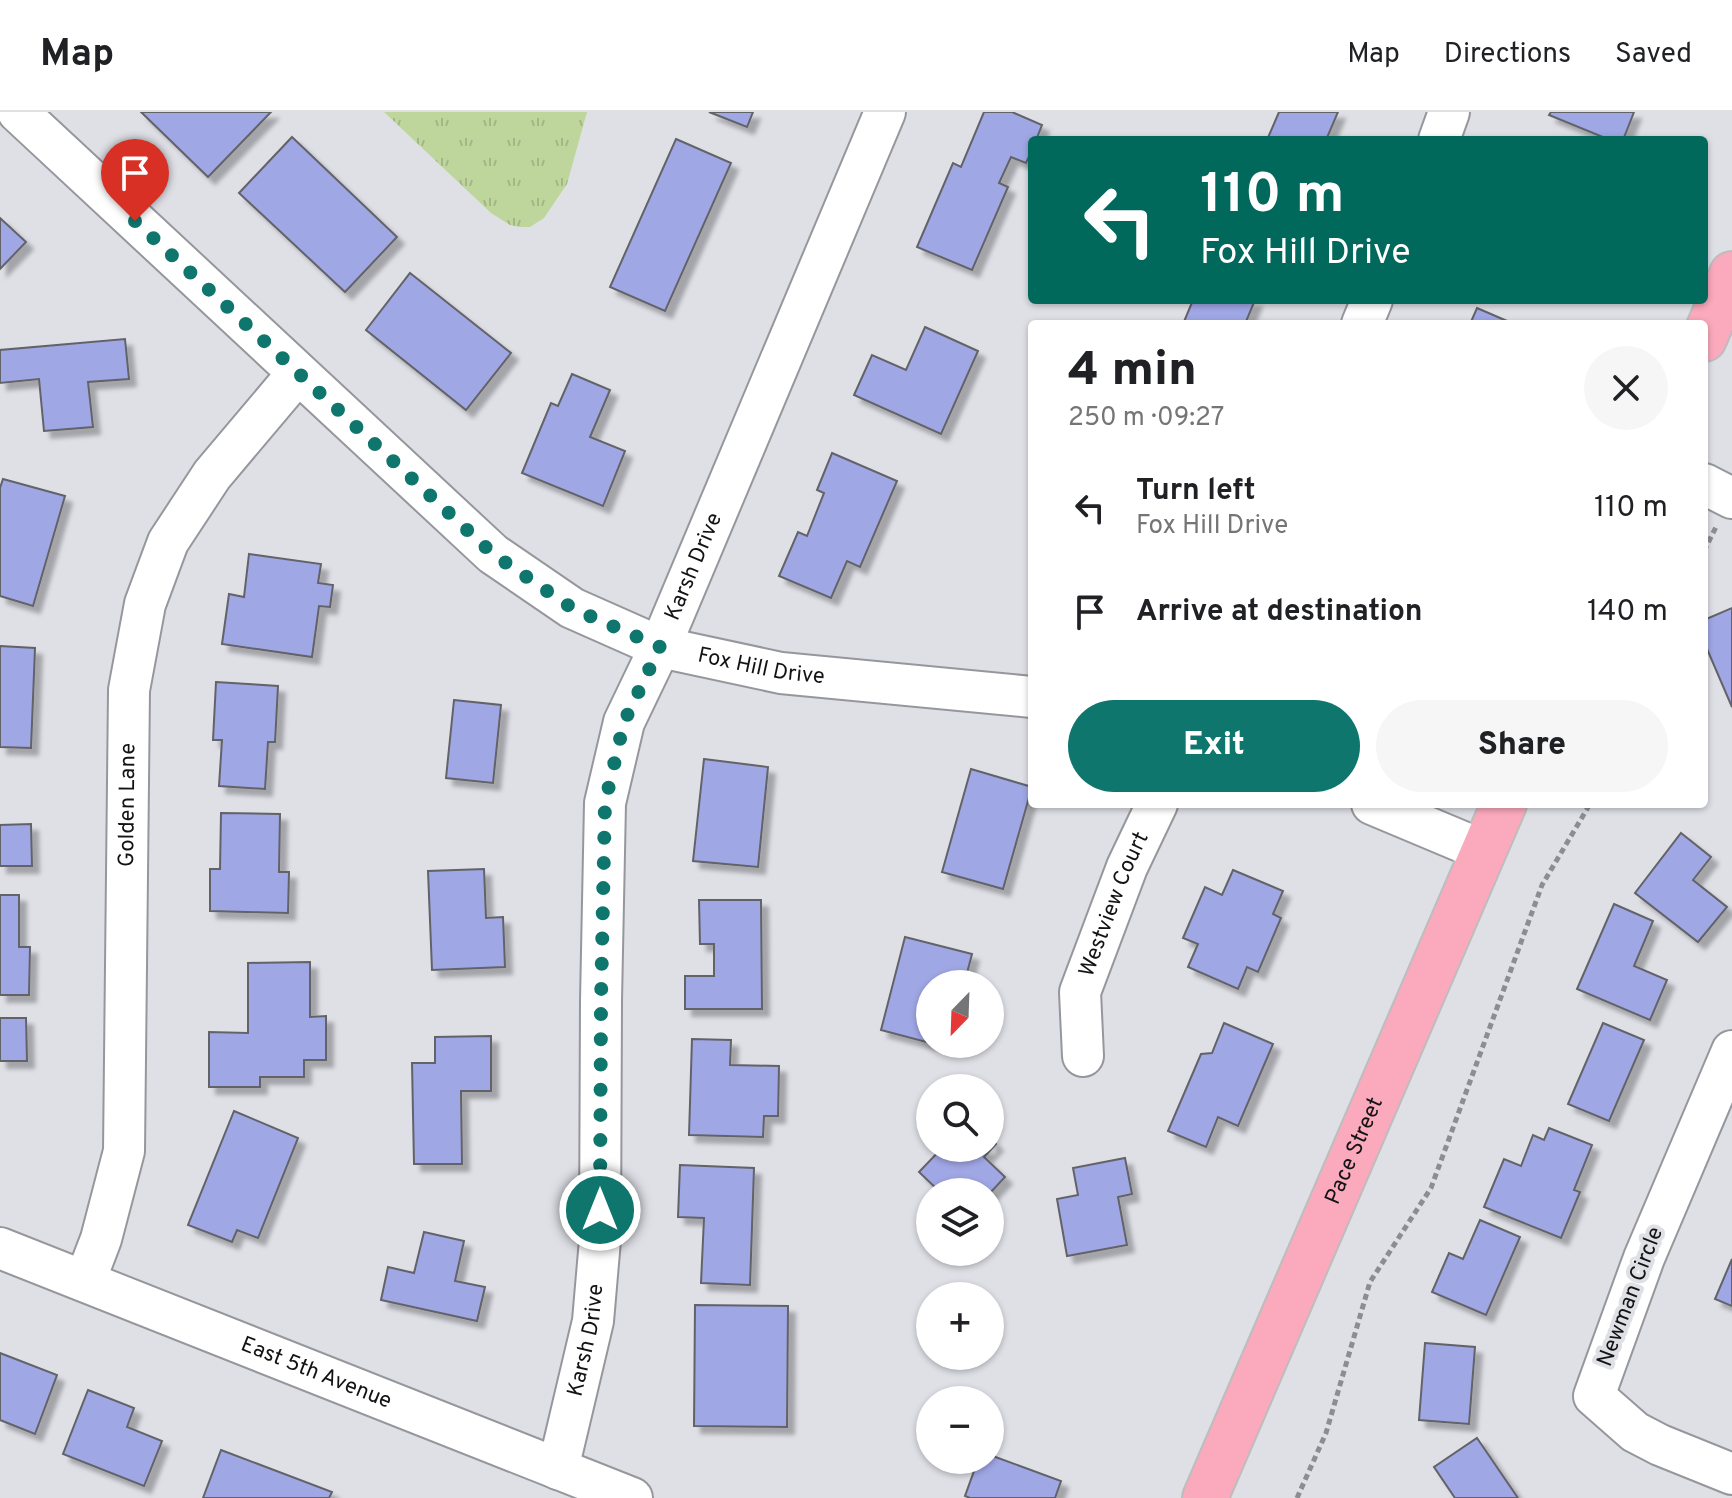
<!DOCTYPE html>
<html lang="en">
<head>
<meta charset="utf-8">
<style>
  body { margin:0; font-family:Overpass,sans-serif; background:#f6f6f6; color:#202124; height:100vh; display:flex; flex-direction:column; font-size:30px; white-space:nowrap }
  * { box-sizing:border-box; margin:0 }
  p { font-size:26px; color:#757577 }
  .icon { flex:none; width:44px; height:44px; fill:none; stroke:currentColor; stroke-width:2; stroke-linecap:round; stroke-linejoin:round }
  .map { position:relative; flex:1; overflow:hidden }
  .side { position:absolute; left:1028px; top:208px; width:680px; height:488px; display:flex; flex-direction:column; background:#fff; border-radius:8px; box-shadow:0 2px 6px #0004 }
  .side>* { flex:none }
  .top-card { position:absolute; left:1028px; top:24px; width:680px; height:168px; border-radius:8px; box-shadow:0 2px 6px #0004; background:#00695c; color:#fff; overflow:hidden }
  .needle { width:52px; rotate:203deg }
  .buttons { position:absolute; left:916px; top:858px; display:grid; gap:16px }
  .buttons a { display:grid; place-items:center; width:88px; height:88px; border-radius:50%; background:#fff; box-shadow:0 2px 6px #0004; font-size:40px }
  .pin { position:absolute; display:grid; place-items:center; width:68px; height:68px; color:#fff; margin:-82px -34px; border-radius:50% 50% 50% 0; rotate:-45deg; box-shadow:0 0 8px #0007 }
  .pin .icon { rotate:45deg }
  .me { position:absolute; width:88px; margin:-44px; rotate:0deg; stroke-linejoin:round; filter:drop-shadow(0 0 6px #0008) }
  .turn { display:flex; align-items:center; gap:28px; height:168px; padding:0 40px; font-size:36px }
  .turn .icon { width:104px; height:104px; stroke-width:2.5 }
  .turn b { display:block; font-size:56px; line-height:68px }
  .round { display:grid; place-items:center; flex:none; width:84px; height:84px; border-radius:42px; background:#f6f6f6 }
  .summary { display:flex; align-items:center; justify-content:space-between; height:136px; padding:0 40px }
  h1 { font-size:48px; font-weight:800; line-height:60px }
  .action { display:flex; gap:16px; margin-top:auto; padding:16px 40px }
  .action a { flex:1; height:92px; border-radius:48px; background:#0f766e; color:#fff; font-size:32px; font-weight:800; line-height:92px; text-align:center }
  .action a+a { background:#f6f6f6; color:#202124 }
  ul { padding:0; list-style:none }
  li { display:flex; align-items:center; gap:24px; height:104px; padding:0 40px }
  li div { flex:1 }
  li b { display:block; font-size:30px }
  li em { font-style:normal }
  header { display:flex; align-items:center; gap:48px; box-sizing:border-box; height:112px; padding:0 40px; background:#fff; border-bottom:2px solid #e0e0e0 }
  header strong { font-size:38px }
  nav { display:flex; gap:44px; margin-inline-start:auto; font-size:28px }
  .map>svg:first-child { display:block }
  .grass { fill:url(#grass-tufts) }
  .building { fill:#a0a7e5; stroke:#626368; stroke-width:2; filter:url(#shadow) }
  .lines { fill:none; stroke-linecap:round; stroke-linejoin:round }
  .minor-casing { stroke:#96979d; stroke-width:44 }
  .major-casing { stroke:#bdbdbd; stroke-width:48 }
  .path { stroke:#8c8d91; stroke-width:5; stroke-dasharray:6 4; stroke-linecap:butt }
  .minor { stroke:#fff; stroke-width:40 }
  .major { stroke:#fba9bc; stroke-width:44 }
  .route { stroke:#0f766e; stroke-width:14; stroke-dasharray:0 25.2 }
  .labels { text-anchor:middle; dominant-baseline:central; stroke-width:8; stroke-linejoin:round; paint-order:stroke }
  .street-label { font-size:22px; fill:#131315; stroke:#dfe0e6 }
</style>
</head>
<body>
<header>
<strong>Map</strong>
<nav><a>Map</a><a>Directions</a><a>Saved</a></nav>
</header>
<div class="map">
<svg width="1732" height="1386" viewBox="0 0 1732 1386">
  <defs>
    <pattern id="grass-tufts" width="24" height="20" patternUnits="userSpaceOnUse" patternTransform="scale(2)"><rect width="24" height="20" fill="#bed69b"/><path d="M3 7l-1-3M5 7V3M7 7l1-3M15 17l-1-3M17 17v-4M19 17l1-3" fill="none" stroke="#a2b785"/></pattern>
    <filter id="shadow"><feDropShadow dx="7" dy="7" stdDeviation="2" flood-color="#0004"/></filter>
  </defs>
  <rect width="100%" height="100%" fill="#dfe0e6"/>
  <path class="grass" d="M384,0H587L567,72L544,106L530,115H520L510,113L491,101Z"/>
  <g class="building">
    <path d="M141,0H271L208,65Z"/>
    <path d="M709,0H753L747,15Z"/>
    <path d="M984,0H1012L1042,13L1036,28H1032V38L1026,51L1011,45L999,71L1008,75L972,158L917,135L953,51L961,55Z"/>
    <path d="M1279,0H1338L1326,28H1267Z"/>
    <path d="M1551,0H1634L1623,28H1610L1549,3Z"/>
    <path d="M292,25L397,125L345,180L239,81Z"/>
    <path d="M676,27L731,51L665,199L610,175Z"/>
    <path d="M0,106L26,130L0,157Z"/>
    <path d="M410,161L511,241L466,298L366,218Z"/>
    <path d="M1193,188H1255L1245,212H1183Z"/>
    <path d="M1477,196L1514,212H1470Z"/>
    <path d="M925,215L978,239L941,322L854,283L872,243L906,258Z"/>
    <path d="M125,227L129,267L88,270L93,315L44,319L39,267L0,271V238Z"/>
    <path d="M572,262L610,278L590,325L625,339L603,394L522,361L551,291L558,294Z"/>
    <path d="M832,341L897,369L860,455L847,449L831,486L779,464L798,420L807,424L824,381L817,378Z"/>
    <path d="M3,367L65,384L33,494L0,484V376Z"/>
    <path d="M249,442L321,452L318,471L333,473L330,495L319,494L312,545L222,532L229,482L244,485Z"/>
    <path d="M1732,496V595L1704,530V508Z"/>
    <path d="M0,534L35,536L31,636L0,635Z"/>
    <path d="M216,570L278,574L275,630H268L265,677L219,674L222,628H213Z"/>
    <path d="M454,588L501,593L493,671L446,666Z"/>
    <path d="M704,647L768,655L758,755L693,749Z"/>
    <path d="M971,657L1032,675L1003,777L942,760Z"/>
    <path d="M221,701L280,702L279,760H289L288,801L210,799V757H220Z"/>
    <path d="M31,712L32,754H0V713Z"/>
    <path d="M1681,721L1711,745L1693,768L1727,795L1698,830L1635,781Z"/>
    <path d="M484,757L486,806L503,805L505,855L432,858L428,759Z"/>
    <path d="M1233,758L1283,779L1273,802L1281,806L1258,860L1247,855L1238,877L1188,855L1198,832L1183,826L1205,775L1222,783Z"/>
    <path d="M0,783H19V835H30L29,883H0Z"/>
    <path d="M699,788H761L762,897H685V864H714V832H700Z"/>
    <path d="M1614,792L1653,809L1634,854L1667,868L1650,908L1577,877Z"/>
    <path d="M905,825L972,842L967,861L975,863L973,872H930V931L881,918Z"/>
    <path d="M310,850V905L326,904V948H304V965H260V975H209V920L248,921V851Z"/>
    <path d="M0,906H26L27,949H0Z"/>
    <path d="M1224,911L1273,932L1238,1014L1218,1005L1206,1035L1168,1019L1201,942L1212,941Z"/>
    <path d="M1603,911L1644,928L1609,1009L1568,992Z"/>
    <path d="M491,924V979H461L462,1052H414L412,951H435V925Z"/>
    <path d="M692,927L731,928L730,953L779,954L778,1004H764L763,1025L689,1023Z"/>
    <path d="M234,999L298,1026L258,1126L237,1118L232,1130L188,1113Z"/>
    <path d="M1549,1016L1592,1033L1574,1078L1580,1080L1561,1126L1484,1095L1504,1047L1521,1054L1533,1023L1544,1028Z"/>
    <path d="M990,1026L996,1032L984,1045L1005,1065L990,1081L940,1080L919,1060L942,1036H990Z"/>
    <path d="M1125,1046L1132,1082L1118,1085L1127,1133L1067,1144L1057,1087L1078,1083L1073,1056Z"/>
    <path d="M680,1053L754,1056L750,1173L701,1171L704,1106L678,1105Z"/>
    <path d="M1480,1108L1520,1125L1486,1203L1432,1180L1449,1141L1463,1147Z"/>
    <path d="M424,1120L464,1129L455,1169L485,1175L477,1209L381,1188L388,1155L414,1161Z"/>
    <path d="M1732,1147V1194L1715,1187Z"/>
    <path d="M695,1193L788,1194L787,1315L694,1314Z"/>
    <path d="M1425,1231L1475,1235L1469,1312L1419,1308Z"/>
    <path d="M0,1241L57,1263L35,1322L0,1308Z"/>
    <path d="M88,1278L134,1296L127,1315L162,1329L144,1374L63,1342Z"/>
    <path d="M1477,1326L1518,1386H1455L1434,1355Z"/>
    <path d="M221,1338L332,1380L329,1386H203Z"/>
    <path d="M990,1343L1061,1369L1055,1386H970L965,1384L978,1348H990Z"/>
  </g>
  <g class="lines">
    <defs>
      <g id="minor">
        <path id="s1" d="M18,0L493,442L572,496L660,535L781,561L1032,585"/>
        <path d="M1439,28L1449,0"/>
        <path d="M1362,212L1372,188"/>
        <path d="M1704,372L1732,386"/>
        <path d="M1372,692L1484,739"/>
        <path d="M1732,939L1644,1146L1594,1284L1635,1320L1660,1333L1732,1362"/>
        <path id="s2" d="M1083,944L1080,880L1127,755L1157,692"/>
        <path id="s3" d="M0,1136L632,1386"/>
        <path id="s4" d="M85,1169L101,1127L124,1039L129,578L145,492L168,430L212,363L298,261"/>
        <path id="s5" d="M558,1357L593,1209L600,1128L601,889L605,691L624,610L660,535L885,0"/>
      </g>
      <g id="major">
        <path d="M1704,227L1732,162"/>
        <path id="s6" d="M1205,1386L1504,692"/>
      </g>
    </defs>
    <use href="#minor" class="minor-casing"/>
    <use href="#major" class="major-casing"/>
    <g class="path">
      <path d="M1704,439L1716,415"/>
      <path d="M1297,1386L1326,1321L1370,1170L1431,1076L1542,773L1590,692"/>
    </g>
    <use href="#minor" class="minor"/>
    <use href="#major" class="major"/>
  </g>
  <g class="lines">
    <path class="route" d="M135,109L493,442L572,496L660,535L624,610L605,691L601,889L600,1098"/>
  </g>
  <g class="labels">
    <g class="street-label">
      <text stroke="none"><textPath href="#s5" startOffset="924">Karsh Drive</textPath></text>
      <text stroke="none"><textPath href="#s1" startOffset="944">Fox Hill Drive</textPath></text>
      <text stroke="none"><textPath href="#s4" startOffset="482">Golden Lane</textPath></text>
      <text stroke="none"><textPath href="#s2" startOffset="158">Westview Court</textPath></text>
      <text stroke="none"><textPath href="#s6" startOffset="378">Pace Street</textPath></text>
      <text transform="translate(1631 1185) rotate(-69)">Newman Circle</text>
      <text stroke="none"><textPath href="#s5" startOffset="132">Karsh Drive</textPath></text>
      <text stroke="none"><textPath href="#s3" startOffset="340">East 5th Avenue</textPath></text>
    </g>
  </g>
</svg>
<div class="buttons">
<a><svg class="needle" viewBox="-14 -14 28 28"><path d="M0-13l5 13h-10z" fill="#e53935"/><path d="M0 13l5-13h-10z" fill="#757577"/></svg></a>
<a><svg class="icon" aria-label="search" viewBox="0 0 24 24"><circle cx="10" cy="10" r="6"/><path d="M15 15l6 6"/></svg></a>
<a><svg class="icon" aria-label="layers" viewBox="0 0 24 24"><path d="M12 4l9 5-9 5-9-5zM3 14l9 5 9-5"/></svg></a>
<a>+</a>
<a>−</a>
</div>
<div class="pin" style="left:135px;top:109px;background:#d93025"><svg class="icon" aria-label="arrive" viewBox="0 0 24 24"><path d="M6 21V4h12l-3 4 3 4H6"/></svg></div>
<svg class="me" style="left:600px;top:1098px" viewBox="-20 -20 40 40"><circle r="17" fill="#0f766e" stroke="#fff" stroke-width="3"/><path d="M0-11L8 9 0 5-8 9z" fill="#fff"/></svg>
<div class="top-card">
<div class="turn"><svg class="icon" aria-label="left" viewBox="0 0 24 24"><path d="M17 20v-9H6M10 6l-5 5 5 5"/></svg><div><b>110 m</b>Fox Hill Drive</div></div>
</div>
<section class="side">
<div class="summary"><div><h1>4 min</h1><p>250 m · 09:27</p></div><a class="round"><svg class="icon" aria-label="close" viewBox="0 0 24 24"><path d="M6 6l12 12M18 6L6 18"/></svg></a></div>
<ul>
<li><svg class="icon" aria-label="left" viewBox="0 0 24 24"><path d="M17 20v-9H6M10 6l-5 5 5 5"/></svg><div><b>Turn left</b><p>Fox Hill Drive</p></div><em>110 m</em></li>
<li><svg class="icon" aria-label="arrive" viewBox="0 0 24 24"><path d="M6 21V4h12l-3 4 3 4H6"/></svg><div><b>Arrive at destination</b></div><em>140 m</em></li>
</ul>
<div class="action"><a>Exit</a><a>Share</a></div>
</section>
</div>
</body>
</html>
